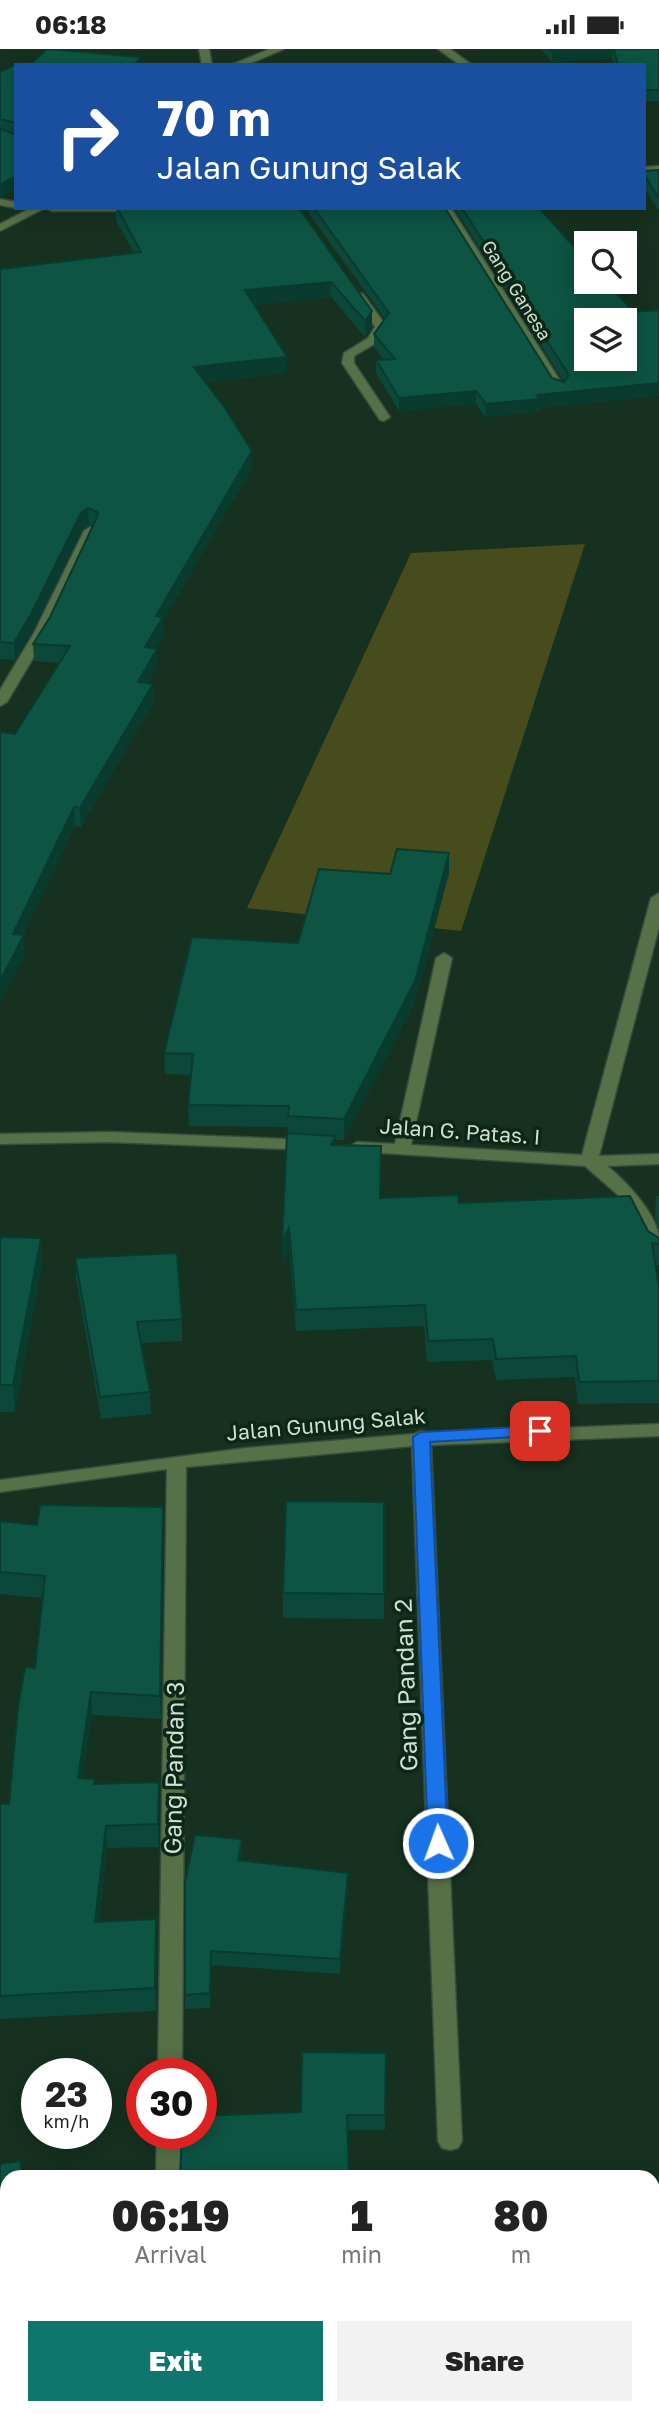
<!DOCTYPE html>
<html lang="en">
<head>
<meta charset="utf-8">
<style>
  body { margin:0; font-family:"Golos Text",sans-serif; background:#f2f2f2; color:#222; height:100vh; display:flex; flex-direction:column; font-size:26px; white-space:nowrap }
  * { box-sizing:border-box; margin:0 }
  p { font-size:23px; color:#767676 }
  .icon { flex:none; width:38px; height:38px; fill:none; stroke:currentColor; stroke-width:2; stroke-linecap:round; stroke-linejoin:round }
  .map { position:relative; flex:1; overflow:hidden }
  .side { position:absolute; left:0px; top:2121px; width:660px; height:245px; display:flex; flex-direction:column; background:#fff; border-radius:21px 21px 0 0; box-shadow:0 4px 18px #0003 }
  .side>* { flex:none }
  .top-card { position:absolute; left:14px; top:14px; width:632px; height:147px; border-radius:0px; box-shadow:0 4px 18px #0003; background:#1a4fa0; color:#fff; overflow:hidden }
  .fabs { position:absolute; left:574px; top:182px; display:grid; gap:14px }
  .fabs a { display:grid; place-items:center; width:63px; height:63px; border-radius:0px; background:#fff; box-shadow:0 4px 18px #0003; font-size:35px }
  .speed { position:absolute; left:21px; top:2009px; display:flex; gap:14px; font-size:35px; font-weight:700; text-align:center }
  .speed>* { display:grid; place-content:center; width:91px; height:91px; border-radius:50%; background:#fff; box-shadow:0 4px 18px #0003; line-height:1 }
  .speed small { font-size:18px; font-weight:400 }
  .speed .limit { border:10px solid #d22; background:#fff; color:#111 }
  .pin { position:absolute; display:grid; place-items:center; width:60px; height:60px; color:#fff; margin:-30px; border-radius:14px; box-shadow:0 4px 10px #0006 }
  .me { position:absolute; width:77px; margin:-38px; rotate:358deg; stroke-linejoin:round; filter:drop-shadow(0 0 5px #0008) }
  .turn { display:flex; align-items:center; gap:24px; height:147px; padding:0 28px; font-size:32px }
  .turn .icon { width:91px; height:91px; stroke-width:2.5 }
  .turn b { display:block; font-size:49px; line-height:60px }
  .eta { display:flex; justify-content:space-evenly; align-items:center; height:119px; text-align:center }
  .eta b { font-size:42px; font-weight:800; line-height:49px }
  .cta { display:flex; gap:14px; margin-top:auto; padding:14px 28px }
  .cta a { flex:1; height:80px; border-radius:0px; background:#0f766e; color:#fff; font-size:28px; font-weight:800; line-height:80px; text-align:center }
  .cta a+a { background:#f2f2f2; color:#222 }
  .status { display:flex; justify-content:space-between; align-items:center; height:49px; padding:0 35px; background:#fff; direction:ltr }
  .status svg { height:19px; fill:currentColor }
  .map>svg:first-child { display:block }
  .green { fill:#464c1c }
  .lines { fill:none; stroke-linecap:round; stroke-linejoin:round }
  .minor-casing { stroke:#344d3c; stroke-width:3 }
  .minor { fill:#567048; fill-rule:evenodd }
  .wall { fill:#0b483a }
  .shaded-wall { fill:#093b2f }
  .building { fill:#0d5443; stroke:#093b2f; stroke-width:2; fill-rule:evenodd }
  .route { fill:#1a73e8; stroke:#114b97; stroke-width:2 }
  .labels { text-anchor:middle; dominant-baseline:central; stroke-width:7; stroke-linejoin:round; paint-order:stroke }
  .far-street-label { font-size:18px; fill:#cfdfd3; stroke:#0c2716 }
  .street-label { font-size:21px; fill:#cfdfd3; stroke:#0c2716 }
  .near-street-label { font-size:24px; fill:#cfdfd3; stroke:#0c2716 }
</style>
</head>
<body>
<div class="status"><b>06:18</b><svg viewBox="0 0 49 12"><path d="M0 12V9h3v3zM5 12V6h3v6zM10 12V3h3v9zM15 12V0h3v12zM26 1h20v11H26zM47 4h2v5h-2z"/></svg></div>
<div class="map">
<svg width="659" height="2366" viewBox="0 0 659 2366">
  <rect width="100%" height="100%" fill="#16311f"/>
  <path class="green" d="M585,495L461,882L247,859L411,504Z"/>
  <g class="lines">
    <defs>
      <g id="minor">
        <path d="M199,0H209L212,16H202Z"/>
        <path d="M270,0H284L246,16H231Z"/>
        <path d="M438,0H450L472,16H460Z"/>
        <path d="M659,117V123L644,124V118Z"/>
        <path d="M0,150L16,153V159L0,156Z"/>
        <path d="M31,159H45L0,182V175Z"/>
        <path d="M47,159H150L145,162H52Z"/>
        <path d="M440,159H451L566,341L564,344L554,341Z"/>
        <path d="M359,244L363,245L387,278L376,294L354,307V314L390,368L384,372L380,371L342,314L344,304L368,289L375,278L353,247Z"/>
        <path d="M90,478L96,482L48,584L7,653L0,657V641L34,584L84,482Z"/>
        <path d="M659,844V878L599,1107L659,1105V1115L607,1117C625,1131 655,1163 659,1187C659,1194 659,1202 659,1209L650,1204L630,1163L617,1145L585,1117L351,1102L349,1098L357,1093L395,1095L436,909L444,904L452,909L411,1096L582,1106L651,849Z"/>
        <path d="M110,1083L311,1091L319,1096L311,1101L110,1093L0,1095V1085Z"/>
        <path d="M659,1375V1387L431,1396L462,2092L458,2099L450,2101L442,2099L438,2092L412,1397L186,1418L182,2025H158L167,1420L0,1443V1431L246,1399L414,1385L421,1382L428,1384Z"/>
        <path d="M157,2084H181L180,2128H156Z"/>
      </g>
    </defs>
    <use href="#minor" class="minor-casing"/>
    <use href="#minor" class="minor"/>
  </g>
  <g class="wall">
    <path d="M541,0H659V52L644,53V16H614L612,9L552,13Z"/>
    <path d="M16,16V139L0,149V23Z"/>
    <path d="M659,121V162L644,139V122Z"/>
    <path d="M116,159H299L372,262V278L365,288L331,248L254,256L287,324L205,333L252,419L163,572L164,585L155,599L157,617L148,634L153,635L154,653L81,778L75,777L23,886L25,905L0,953L15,685L60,614L34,612L33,595L50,568L92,477L89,476L82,481L32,583L15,611L0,610V220L134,204L116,172Z"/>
    <path d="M305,159H445L552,329L564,333L455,160V159H539L634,263L659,261V347L539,359V363L485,368L476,355L399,362L376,324V311H384L374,298V285L385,270Z"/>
    <path d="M449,824L415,952L344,1091H336V1097L380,1149L459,1154L648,1182L659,1189V1216H655L659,1239V1354L578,1355L575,1328L496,1331L492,1311L427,1313L424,1277L296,1282L289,1200L282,1214L288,1078L189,1077L188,1056L191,1026L165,1025L164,1004L298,894L390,825Z"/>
    <path d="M656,1147H659V1180L655,1168Z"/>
    <path d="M0,1188L41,1189L42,1215L15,1363H0Z"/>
    <path d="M75,1209L182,1270V1292L141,1294L150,1343L151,1365L101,1370L76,1230Z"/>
    <path d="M384,1453V1570L283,1569V1544Z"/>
    <path d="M0,1472L37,1476L163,1480L161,1670L92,1666L82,1730L95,1735L159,1756V1798L107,1799L99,1873L156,1870L157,1892L156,1962L0,1970V1755H9L35,1619L42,1549L0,1545Z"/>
    <path d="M242,1790V1804L241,1811L348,1838L340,1925L211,1916L210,1959L185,1960V1946Z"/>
    <path d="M386,2004L385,2081H347L349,2128H180L301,2063Z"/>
  </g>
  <g class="shaded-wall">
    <path d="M579,0H613L612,9L552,13V2Z"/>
    <path d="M141,8V16H134Z"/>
    <path d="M16,127V139L0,149V136Z"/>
    <path d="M331,233V248L245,257V241Z"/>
    <path d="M372,262V278L365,288V272Z"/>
    <path d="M287,308V324L194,334V318Z"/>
    <path d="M659,334V347L539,359V363L485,368L486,355L537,346Z"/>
    <path d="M476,342V355L399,362V349Z"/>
    <path d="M252,402V419L163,572L164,585L145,616V598L156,567Z"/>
    <path d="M88,459L89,476L82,481L32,583L15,611L14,594L81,464Z"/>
    <path d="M157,600V617L138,651V633Z"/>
    <path d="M153,635L154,653L81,778L80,759Z"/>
    <path d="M74,758L75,777L14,904L13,885Z"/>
    <path d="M449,804V824L415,952L344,1091V1070Z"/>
    <path d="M24,886L25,905L0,953V932Z"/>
    <path d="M336,1087V1107L331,1096Z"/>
    <path d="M289,1179V1200L282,1214V1193Z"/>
    <path d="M41,1189L42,1215L15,1363L13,1336Z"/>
    <path d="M163,1458V1480L161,1670L160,1647Z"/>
    <path d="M91,1643L92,1666L79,1752L78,1729Z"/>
    <path d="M159,1733V1798L158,1775Z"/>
    <path d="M106,1777L107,1799L96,1896L95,1873Z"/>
    <path d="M242,1790V1804L238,1825V1811Z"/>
    <path d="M348,1824V1838L340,1925V1910Z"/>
    <path d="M156,1870L157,1892L156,1962L155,1939Z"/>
  </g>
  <g class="building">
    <path d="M47,0L141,8L134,16H30Z"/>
    <path d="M551,0H579L552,2Z"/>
    <path d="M614,0H659V41H644V16H618Z"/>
    <path d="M14,16H16V74L0,70V23Z"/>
    <path d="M0,80L15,85L16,84V127L0,136Z"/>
    <path d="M659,121V149L644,126V122Z"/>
    <path d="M117,159H299L372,262L365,272L331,233L245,241L287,308L194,318L225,359L252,402L156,567L163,568L145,598L157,600L138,633L153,635L80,759L74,758L13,885L24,886L0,932V683L15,685L70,597L33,595L50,568L98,466L97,463L88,459L81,464L31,565L14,594L0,593V220L141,203Z"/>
    <path d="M314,159H445L552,329L564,333L569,326L462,159H539L586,211V233H606L634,263L659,261V334L537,346L540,350L486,355L476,342L399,349L376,311L395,310L374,285L389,264ZM586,271H625V310H586Z"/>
    <path d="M397,800L449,804L415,932L344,1070L288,1067L289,1057L188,1056L193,1005L164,1004L192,888L298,894L319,820L390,825Z"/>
    <path d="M287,1084L336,1087L331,1096L381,1097L380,1149L458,1146L459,1154L630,1147L648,1182L659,1189V1195L652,1194L659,1239V1332L579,1333L576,1307L496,1310L493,1290L428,1292L425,1256L296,1261L289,1179L282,1193Z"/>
    <path d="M0,1188L41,1189L13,1336H0Z"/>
    <path d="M177,1204L182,1270L137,1273L150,1343L100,1348L75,1209Z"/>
    <path d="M286,1452L384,1453V1545L283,1544Z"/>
    <path d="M40,1456L163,1458L160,1647L91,1643L78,1729L95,1730L94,1735L159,1733L158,1775L106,1777L95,1873L156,1870L155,1939L0,1947V1755H9L18,1658L25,1618L35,1619L45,1527L0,1523V1472L37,1476Z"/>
    <path d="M195,1786L242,1790L238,1811L348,1824L340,1910L211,1902L210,1944L185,1946V1833Z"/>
    <path d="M302,2003L386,2004L385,2066H347L349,2128H262V2126L180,2128L182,2084H201V2067L301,2063Z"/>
    <path d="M20,2112L22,2128H7V2359H53L54,2366H0V2115Z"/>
  </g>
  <path class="route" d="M540,1377L546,1379L549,1382L546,1386L430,1393L448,1794L445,1799H431L428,1794L413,1388L421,1383Z"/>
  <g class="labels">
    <g class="far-street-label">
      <text transform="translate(517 241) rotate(58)">Gang Ganesa</text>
    </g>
    <g class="street-label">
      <text transform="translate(460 1082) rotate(4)">Jalan G. Patas. I</text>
      <text transform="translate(326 1375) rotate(-5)">Jalan Gunung Salak</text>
    </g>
    <g class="near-street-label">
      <text transform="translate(405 1636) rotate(-92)">Gang Pandan 2</text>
      <text transform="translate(173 1719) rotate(-89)">Gang Pandan 3</text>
    </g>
  </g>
</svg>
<div class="fabs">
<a><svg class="icon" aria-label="search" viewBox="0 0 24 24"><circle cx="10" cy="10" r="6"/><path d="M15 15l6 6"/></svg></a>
<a><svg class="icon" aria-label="layers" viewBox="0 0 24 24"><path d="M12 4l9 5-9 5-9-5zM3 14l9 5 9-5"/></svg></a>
</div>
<div class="speed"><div>23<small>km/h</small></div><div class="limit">30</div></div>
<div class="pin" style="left:540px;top:1382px;background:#d93025"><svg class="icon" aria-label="arrive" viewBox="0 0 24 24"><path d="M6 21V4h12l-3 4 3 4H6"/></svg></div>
<svg class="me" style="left:438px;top:1794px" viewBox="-20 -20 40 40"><circle r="17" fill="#1a73e8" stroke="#fff" stroke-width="3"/><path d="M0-11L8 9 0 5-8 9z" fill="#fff"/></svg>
<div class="top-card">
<div class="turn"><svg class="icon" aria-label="right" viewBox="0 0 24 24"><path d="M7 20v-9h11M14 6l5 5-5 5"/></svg><div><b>70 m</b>Jalan Gunung Salak</div></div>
</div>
<section class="side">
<div class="eta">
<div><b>06:19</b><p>Arrival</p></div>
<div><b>1</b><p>min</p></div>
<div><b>80</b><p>m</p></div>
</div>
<div class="cta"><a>Exit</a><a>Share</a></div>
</section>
</div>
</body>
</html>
